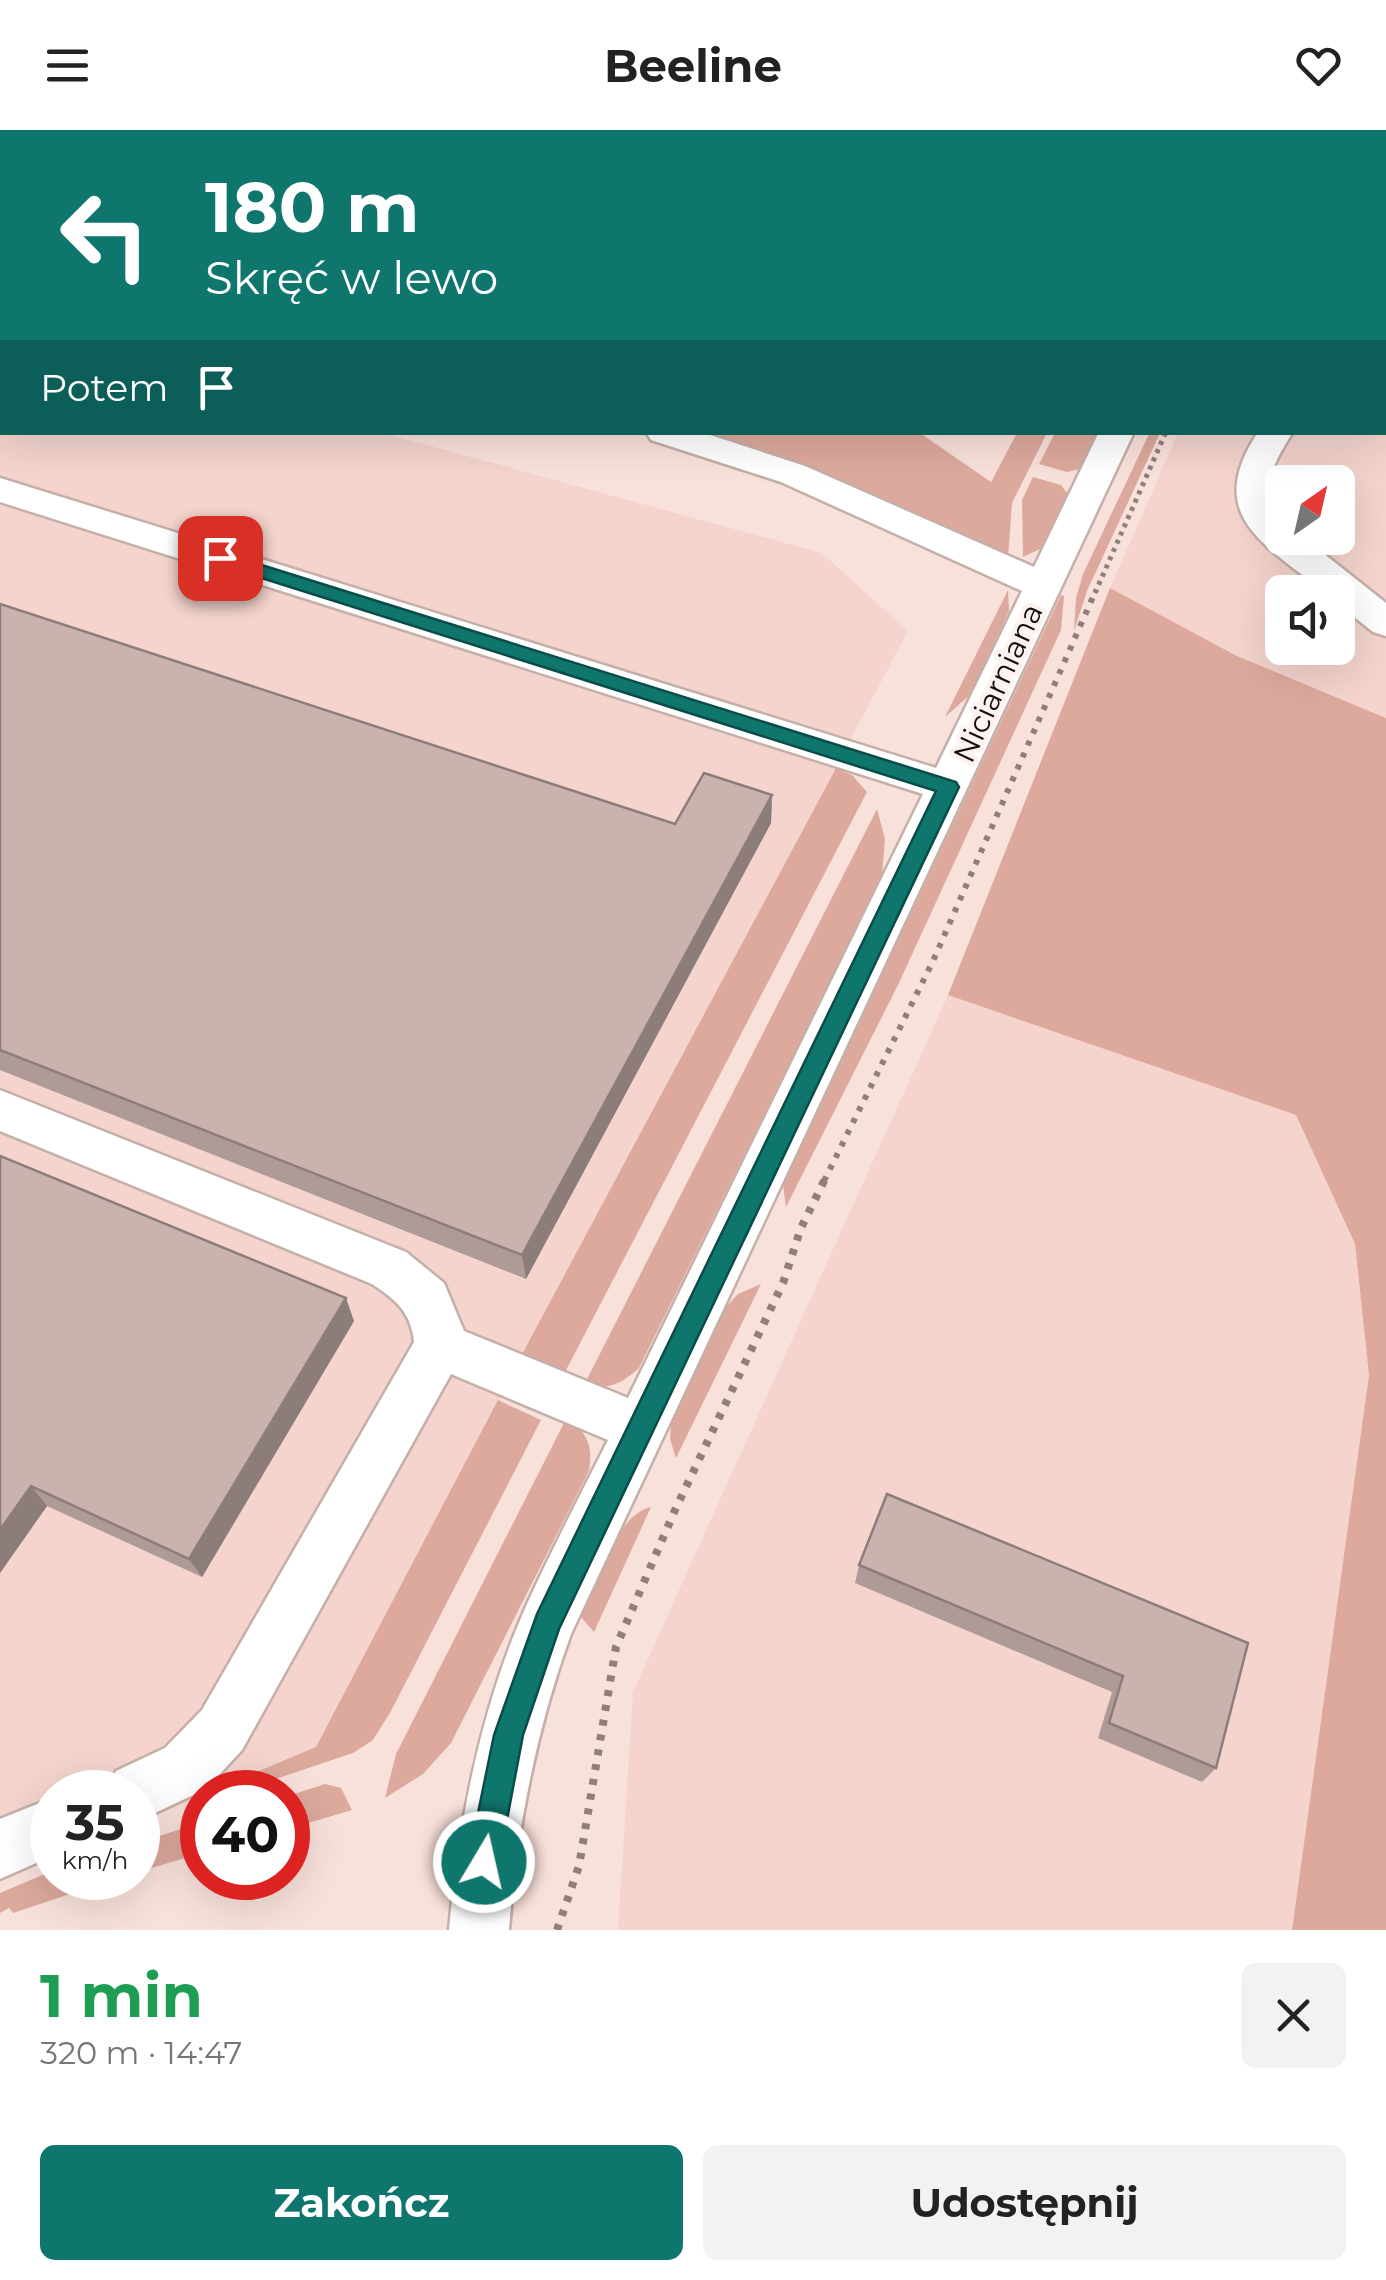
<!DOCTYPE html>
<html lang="pl">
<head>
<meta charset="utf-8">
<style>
  body { margin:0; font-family:Montserrat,sans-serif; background:#f2f2f2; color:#222; height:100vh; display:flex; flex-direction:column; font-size:38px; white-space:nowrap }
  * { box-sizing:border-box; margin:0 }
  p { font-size:32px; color:#767676 }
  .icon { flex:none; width:55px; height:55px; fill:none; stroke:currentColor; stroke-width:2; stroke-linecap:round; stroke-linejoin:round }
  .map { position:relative; height:1800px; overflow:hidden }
  .sheet { display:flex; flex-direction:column; background:#fff; flex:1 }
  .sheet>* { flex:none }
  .banner { position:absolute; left:0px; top:0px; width:1388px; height:305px; box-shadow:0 10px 40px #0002; background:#0f766e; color:#fff; overflow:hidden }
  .needle { width:65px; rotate:34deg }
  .tools { position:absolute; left:1265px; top:335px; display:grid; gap:20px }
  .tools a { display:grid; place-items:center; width:90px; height:90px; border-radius:15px; background:#fff; box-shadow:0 10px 40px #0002; font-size:50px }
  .speed { position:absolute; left:30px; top:1640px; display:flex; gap:20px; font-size:50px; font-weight:700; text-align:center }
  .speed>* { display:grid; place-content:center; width:130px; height:130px; border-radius:50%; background:#fff; box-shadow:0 10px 40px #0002; line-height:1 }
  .speed small { font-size:25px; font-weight:400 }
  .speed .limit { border:15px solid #d22; background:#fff; color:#111 }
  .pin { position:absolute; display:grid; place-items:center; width:85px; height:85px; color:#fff; margin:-42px; border-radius:20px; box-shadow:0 5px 15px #0006 }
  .me { position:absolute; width:110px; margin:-55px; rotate:9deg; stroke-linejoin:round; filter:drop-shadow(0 0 8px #0008) }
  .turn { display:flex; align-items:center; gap:35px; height:210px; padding:0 40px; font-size:45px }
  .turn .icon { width:130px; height:130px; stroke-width:2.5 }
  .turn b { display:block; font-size:70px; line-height:85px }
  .then { display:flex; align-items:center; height:95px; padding:0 40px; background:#0003; gap:20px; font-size:38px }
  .round { display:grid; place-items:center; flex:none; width:105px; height:105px; border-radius:15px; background:#f2f2f2 }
  .head { display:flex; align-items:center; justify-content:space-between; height:170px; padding:0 40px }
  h1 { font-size:60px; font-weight:700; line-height:75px; color:#1e9e55 }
  .cta { display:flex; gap:20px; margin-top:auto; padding:20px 40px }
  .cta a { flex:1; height:115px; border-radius:15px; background:#0f766e; color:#fff; font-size:40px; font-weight:700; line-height:115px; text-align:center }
  .cta a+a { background:#f2f2f2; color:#222 }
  header { display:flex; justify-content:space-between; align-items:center; height:130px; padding:0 40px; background:#fff; font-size:45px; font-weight:700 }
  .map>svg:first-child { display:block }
  .built { fill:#f4d4cd; fill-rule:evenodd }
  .green { fill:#dda99d }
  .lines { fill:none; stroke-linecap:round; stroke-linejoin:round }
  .minor-casing { stroke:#c5afa9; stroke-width:5 }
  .path-far2 { stroke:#8f7e7a; stroke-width:5; stroke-dasharray:4 5; stroke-linecap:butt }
  .path-far1 { stroke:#8f7e7a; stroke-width:6; stroke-dasharray:5 8; stroke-linecap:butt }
  .path { stroke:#8f7e7a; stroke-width:8; stroke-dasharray:6 9; stroke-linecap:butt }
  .minor { fill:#fff; fill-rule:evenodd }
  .wall { fill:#ae9a96 }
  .shaded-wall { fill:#8d7d7a }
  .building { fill:#cab3ae; stroke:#8d7d7a; stroke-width:2.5 }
  .route { fill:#0f766e; stroke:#0a4d48; stroke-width:2.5 }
  .labels { text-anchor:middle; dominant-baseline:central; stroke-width:9; stroke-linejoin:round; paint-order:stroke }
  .street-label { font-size:30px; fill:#160e0c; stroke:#fcf2f0 }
</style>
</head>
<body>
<header><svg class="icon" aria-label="menu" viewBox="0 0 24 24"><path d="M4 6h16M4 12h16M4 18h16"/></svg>Beeline<svg class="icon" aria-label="heart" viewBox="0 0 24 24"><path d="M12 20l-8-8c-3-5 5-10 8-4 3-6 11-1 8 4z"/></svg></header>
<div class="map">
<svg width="1386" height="1800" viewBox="0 0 1386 1800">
  <rect width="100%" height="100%" fill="#f9e1db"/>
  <g class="built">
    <path d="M1312,0H1386V588L1237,526L1110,458L1178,303L1385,302V2ZM1282,352H1338V408H1282ZM1282,462H1338V518H1282Z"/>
    <path d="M0,251L2,302L390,305L822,423L908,501L316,1618L138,1693V1662H52V1729L0,1751Z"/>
    <path d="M948,865L1296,985L1355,1114L1369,1245L1292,1800H618L633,1562Z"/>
  </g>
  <g class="green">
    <path d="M1150,302L1160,303L1087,461L1074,501L1076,468L1083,444Z"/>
    <path d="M683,303H920L991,352L1017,303H1047L1012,373L1008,428Z"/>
    <path d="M1055,303H1098L1080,339L1067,342L1039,334Z"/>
    <path d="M1033,347L1061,355L1068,364L1042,418L1023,427L1022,370Z"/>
    <path d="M1110,458L1237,526L1386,588V1800H1292L1369,1245L1355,1114L1296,985L948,865Z"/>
    <path d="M1008,460L1009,481L971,564L945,587Z"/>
    <path d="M1061,465L1064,466L1061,500L898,855L786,1077L783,1055Z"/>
    <path d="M836,638L852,645L867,662L563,1246L520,1228Z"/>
    <path d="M877,679L885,709L882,745L639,1238C622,1254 608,1260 584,1255Z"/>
    <path d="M761,1154L676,1328L670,1309L671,1293L725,1178L738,1164Z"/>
    <path d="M498,1270L541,1290L391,1581L373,1610L353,1623L237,1662H209L316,1617Z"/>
    <path d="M566,1289C588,1301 593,1317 589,1341L451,1613L423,1644L385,1668L396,1624Z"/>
    <path d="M651,1377L594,1502L581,1487C595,1456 615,1385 651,1377Z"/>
    <path d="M325,1654L341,1658L352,1680L288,1699V1666Z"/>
    <path d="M202,1692V1723L138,1742V1713Z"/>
    <path d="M52,1741V1748H118L13,1783L9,1778L0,1783V1763Z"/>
  </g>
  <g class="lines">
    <defs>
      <g id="minor">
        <path d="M693,0H731L733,2H695Z"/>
        <path d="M1226,0H1256V2H1227Z"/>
        <path d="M2,25V44L0,45V26Z"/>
        <rect x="0" y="77" width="2" height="19"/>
        <path d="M646,302H701L805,336L1034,437L1099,302H1134L571,1504C536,1600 517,1698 509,1800H449C459,1689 481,1577 527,1474C552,1419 581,1364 608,1310L451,1244L242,1620L206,1659L138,1691V1662H108L116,1641L165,1618L202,1580L414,1212C411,1182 396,1170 372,1154L0,1001V960L406,1122L444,1153L464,1201L628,1268L923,664L0,372V348L936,638L1022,461L781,352L651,310Z"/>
        <path d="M1258,302H1293C1280,323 1265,344 1273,370C1277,384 1282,392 1282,408H1304L1386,473V506L1373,502L1338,474V462H1324C1264,413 1203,386 1258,302Z"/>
        <path d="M52,1668V1726L0,1749V1689Z"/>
      </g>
    </defs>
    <use href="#minor" class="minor-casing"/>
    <path class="path-far2" d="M1095,463L1166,302"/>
    <path class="path-far1" d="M824,1051L933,831L1096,460"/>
    <path class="path" d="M557,1800L579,1736L616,1517L675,1380L783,1153L801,1098L825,1049"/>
    <use href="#minor" class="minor"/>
  </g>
  <g class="wall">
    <path d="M1386,206V304L1382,302H1385Z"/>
    <path d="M0,474L675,694L772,665L771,693L526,1149L0,940Z"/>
    <path d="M0,1026L354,1191L202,1447L47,1376L0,1443Z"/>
    <path d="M859,1435L1248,1513L1216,1638L1202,1652L1098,1608L1112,1562L855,1453Z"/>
  </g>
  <g class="shaded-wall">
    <path d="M772,665L771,693L526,1149L522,1125Z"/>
    <path d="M346,1168L354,1191L202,1447L189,1429Z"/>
    <path d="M31,1356L47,1376L0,1443V1400Z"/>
  </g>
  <g class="building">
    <path d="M1386,206V270H1385Z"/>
    <path d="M0,474L675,694L704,643L772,665L522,1125L0,920Z"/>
    <path d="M0,1026L346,1168L189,1429L31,1356L0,1400Z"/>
    <path d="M887,1364L1248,1513L1216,1638L1109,1593L1123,1546L859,1435Z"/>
  </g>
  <path class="route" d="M220,422L956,652L959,657L559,1499L523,1605L499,1732L494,1743L484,1747L473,1743L468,1732L494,1605L537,1484L936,661L214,433L211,428Z"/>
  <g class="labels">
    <g class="street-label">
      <text transform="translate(998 553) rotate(-65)">Niciarniana</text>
    </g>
  </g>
</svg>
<div class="tools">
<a><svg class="needle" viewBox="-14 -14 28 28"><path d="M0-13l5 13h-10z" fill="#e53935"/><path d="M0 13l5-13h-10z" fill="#767676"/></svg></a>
<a><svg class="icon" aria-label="sound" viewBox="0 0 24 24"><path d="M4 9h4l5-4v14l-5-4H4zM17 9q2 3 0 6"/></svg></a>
</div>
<div class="speed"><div>35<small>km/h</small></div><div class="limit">40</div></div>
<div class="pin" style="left:220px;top:428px;background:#d93025"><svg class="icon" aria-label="arrive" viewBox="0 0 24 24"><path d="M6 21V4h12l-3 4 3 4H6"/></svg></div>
<svg class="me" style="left:484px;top:1732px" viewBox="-20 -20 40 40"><circle r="17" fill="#0f766e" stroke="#fff" stroke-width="3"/><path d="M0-11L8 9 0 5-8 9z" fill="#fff"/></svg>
<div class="banner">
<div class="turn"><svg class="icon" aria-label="left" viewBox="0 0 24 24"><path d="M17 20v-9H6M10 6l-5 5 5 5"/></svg><div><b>180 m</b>Skręć w lewo</div></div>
<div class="then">Potem<svg class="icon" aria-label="arrive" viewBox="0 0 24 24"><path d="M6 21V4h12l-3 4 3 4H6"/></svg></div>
</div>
</div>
<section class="sheet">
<div class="head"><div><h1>1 min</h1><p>320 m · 14:47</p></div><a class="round"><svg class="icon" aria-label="close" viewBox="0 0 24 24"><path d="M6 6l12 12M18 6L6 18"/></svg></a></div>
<div class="cta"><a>Zakończ</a><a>Udostępnij</a></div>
</section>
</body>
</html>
